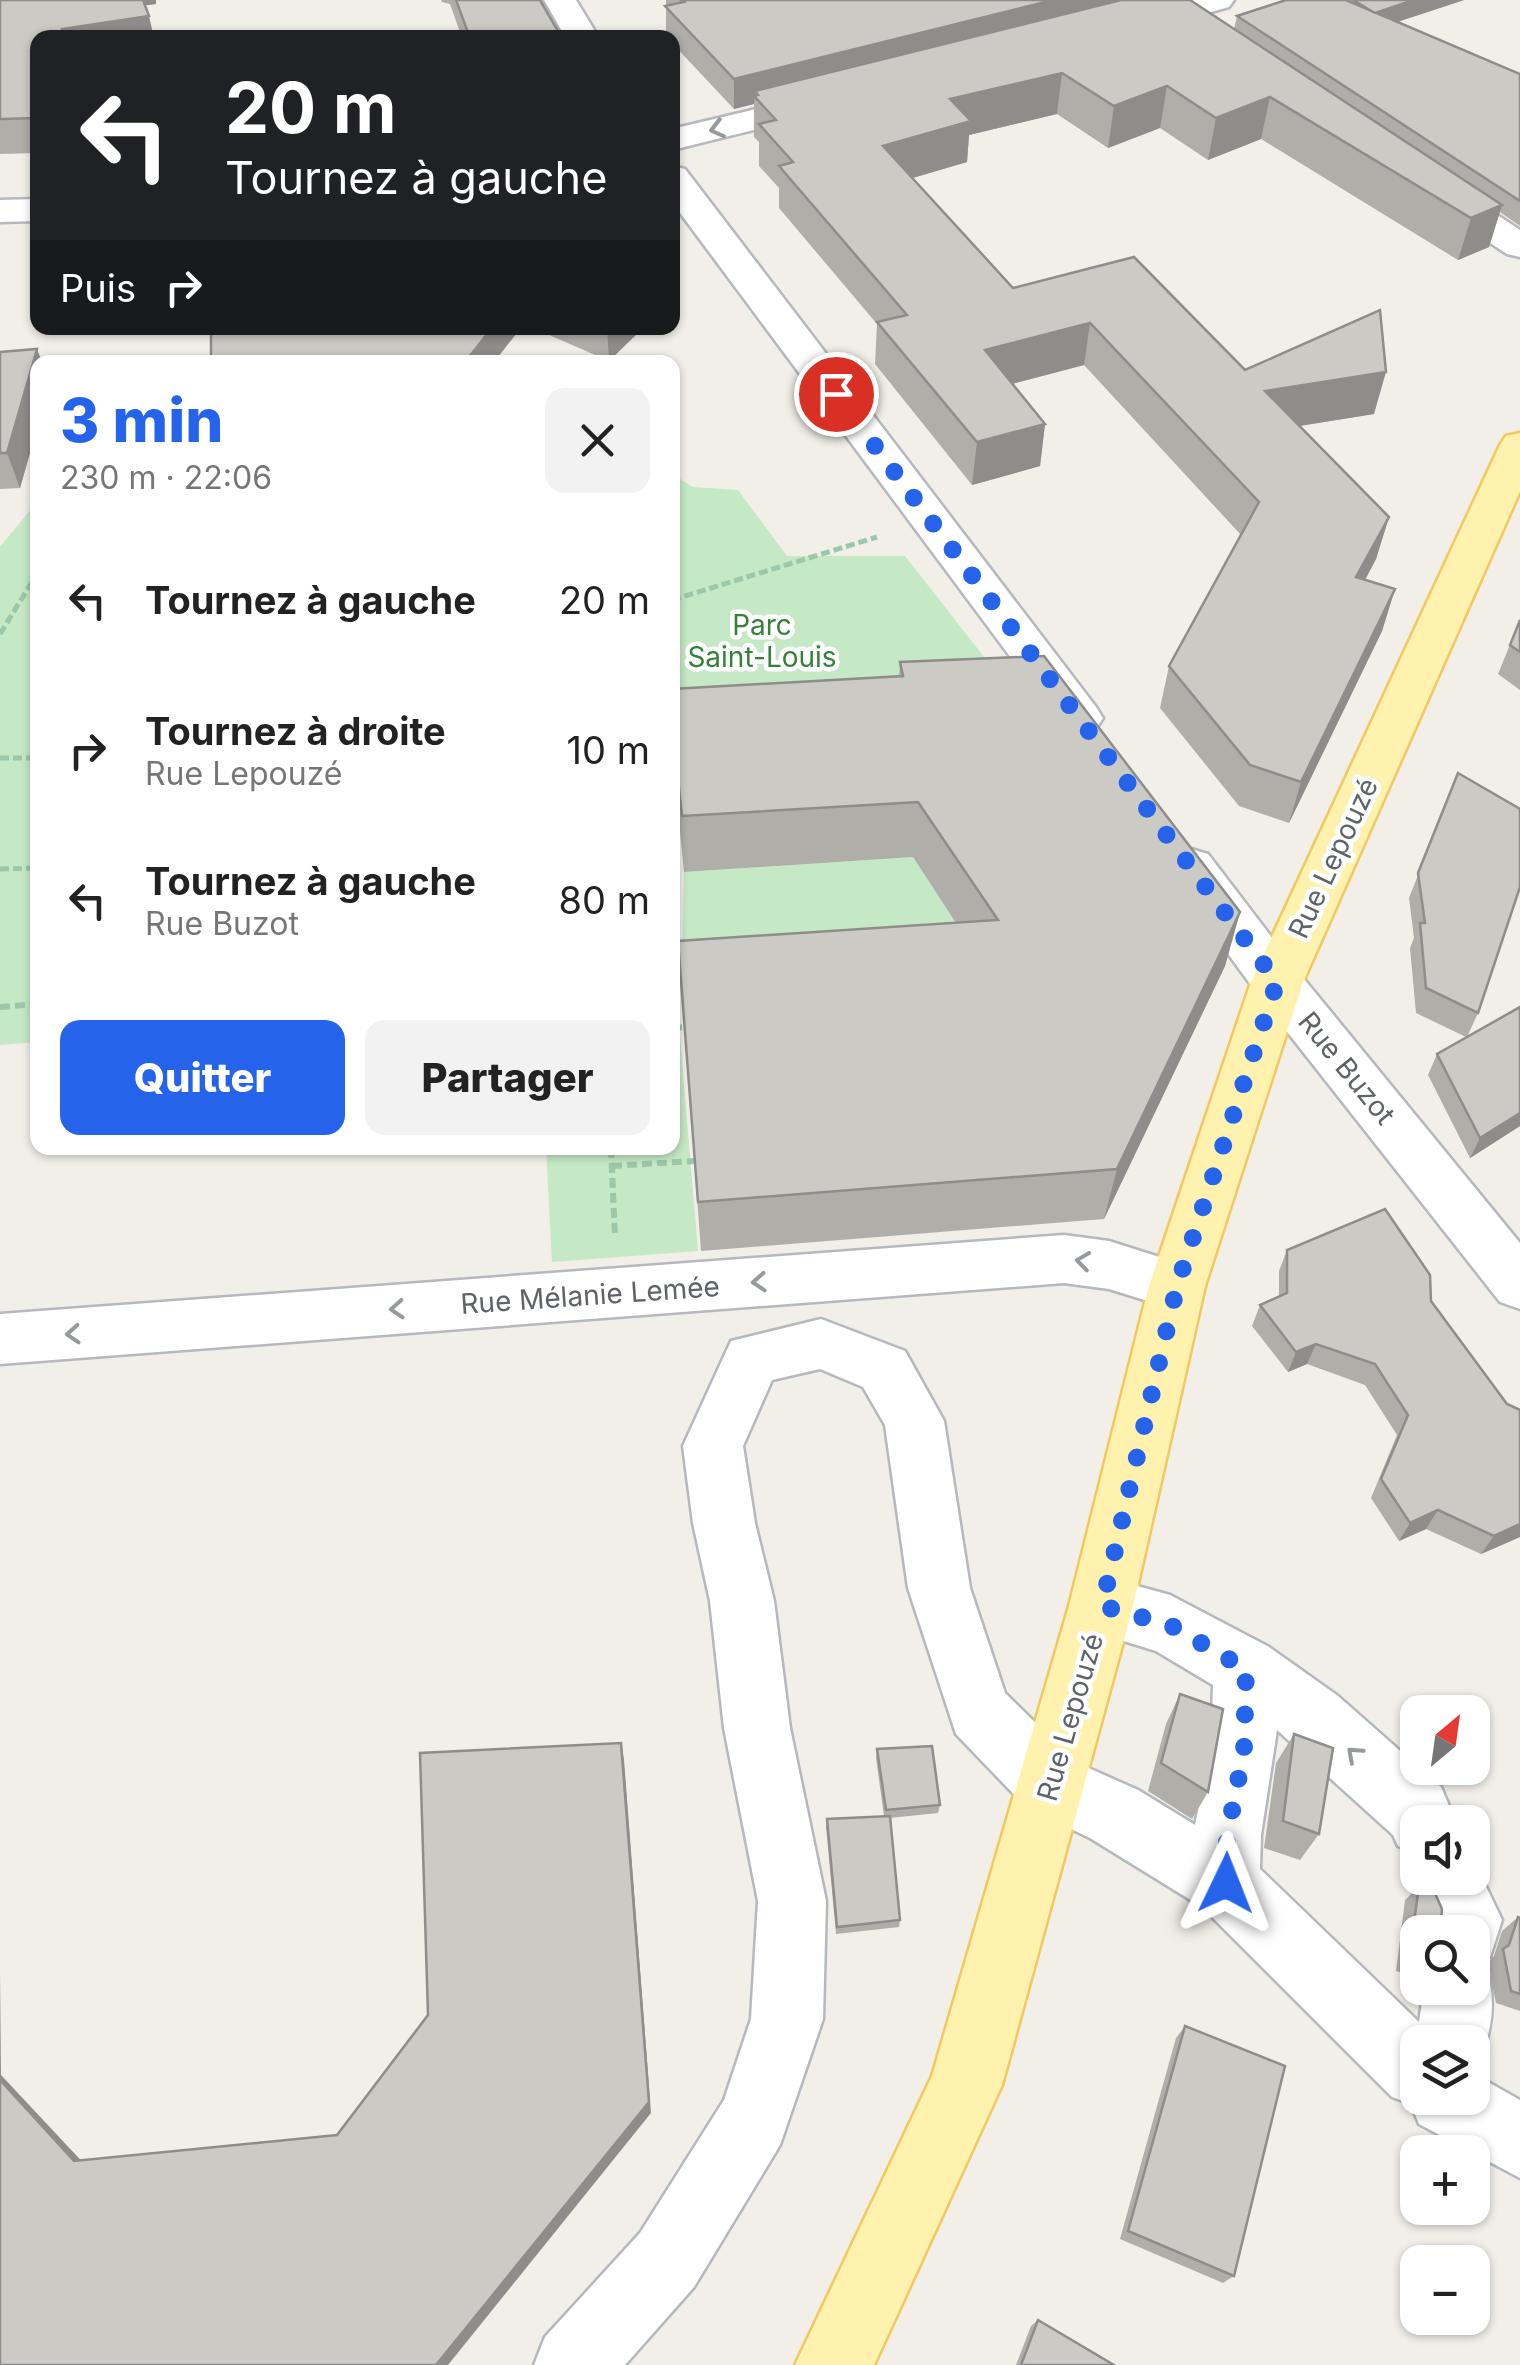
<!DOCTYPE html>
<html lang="fr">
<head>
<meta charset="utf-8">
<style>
  body { margin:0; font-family:Inter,sans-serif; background:#f2f2f2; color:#222; height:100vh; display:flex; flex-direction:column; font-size:38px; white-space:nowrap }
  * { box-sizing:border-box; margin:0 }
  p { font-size:32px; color:#767676 }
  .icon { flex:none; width:55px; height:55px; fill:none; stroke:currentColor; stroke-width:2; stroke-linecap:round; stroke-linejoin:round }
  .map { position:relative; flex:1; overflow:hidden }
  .sheet { position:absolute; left:30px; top:355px; width:650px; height:800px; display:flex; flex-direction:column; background:#fff; border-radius:20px; box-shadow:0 2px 8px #0004 }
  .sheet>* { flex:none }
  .top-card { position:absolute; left:30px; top:30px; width:650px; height:305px; border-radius:20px; box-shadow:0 2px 8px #0004; background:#202124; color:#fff; overflow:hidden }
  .needle { width:65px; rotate:29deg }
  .buttons { position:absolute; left:1400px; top:1695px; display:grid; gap:20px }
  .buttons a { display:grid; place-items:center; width:90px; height:90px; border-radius:20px; background:#fff; box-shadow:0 2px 8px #0004; font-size:50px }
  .pin { position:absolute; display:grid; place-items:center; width:85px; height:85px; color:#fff; margin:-42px; border:5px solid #fff; border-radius:50%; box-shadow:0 2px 10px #0007 }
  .me { position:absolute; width:110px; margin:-55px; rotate:2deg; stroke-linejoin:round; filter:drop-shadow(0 0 8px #0008) }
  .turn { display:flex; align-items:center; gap:35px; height:210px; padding:0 30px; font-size:45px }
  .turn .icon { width:130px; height:130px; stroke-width:2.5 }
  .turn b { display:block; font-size:70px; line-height:85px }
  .then { display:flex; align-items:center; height:95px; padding:0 30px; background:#0003; gap:20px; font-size:38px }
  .round { display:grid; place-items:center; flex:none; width:105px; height:105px; border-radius:20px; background:#f2f2f2 }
  .summary { display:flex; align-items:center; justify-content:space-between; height:170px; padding:0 30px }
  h1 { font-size:60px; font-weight:800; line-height:75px; color:#2563eb }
  .cta { display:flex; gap:20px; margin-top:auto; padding:20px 30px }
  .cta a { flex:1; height:115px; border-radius:20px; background:#2563eb; color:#fff; font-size:40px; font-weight:800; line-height:115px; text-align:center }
  .cta a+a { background:#f2f2f2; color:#222 }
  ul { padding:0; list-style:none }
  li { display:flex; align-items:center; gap:30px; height:150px; padding:0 30px }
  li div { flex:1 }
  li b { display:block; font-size:38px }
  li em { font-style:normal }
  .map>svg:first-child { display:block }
  .green { fill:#c5e8c5 }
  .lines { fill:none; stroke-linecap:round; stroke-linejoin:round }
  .minor-casing { stroke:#b5b8bc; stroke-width:5 }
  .major-casing { stroke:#f2c960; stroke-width:5 }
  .path-far1 { stroke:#9cc7a9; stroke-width:5; stroke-dasharray:9 4; stroke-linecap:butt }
  .path { stroke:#9cc7a9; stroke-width:6; stroke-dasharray:10 5; stroke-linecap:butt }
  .minor { fill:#fff; fill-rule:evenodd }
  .major { fill:#fff2af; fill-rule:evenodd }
  .wall { fill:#afaea9 }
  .shaded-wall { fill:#8f8d8a }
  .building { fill:#cccac5; stroke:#8f8d8a; stroke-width:2.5 }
  .oneway { stroke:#979a9d }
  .route { stroke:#2563eb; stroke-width:18; stroke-dasharray:0 32.4 }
  .labels { text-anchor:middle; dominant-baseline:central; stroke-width:9; stroke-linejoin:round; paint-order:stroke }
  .park-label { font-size:28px; fill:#348238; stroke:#fff }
  .street-label { font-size:28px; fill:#5f6368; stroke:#fff }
</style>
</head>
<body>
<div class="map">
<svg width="1520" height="2365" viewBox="0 0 1520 2365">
  <rect width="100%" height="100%" fill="#f1efe8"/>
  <g class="green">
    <path d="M672,474L693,487L738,490L787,556H905L1021,704L673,738Z"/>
    <path d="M37,502V1042L0,1045V547Z"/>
    <path d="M913,857L990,975L681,995L684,872Z"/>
    <path d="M673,954L698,1251L552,1262L546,1148H672Z"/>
  </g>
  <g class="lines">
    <defs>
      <g id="minor">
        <path d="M544,0H576L599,38H566Z"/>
        <path d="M1182,0H1234L1229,7L1124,36L1112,33L1108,26L1112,19Z"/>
        <path d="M828,92L840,95L845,102L840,109L672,150V129Z"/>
        <path d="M672,166L685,169L1096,707L1103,718L1096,729L1080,734L1064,729L672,202Z"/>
        <path d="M1430,176L1443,179L1520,230V257L1507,254L1417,195L1412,187L1417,179Z"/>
        <path d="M38,199V221L0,222V200Z"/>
        <path d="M1191,849L1208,854L1295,968L1520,1243V1309L1500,1302L1259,996L1174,880L1167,867L1174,854Z"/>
        <path d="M1064,1235L1109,1241L1197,1269L1205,1286L1197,1303L1177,1310L1109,1289L1064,1283L0,1364V1314Z"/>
        <path d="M821,1319L905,1351L944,1421L970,1588L1005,1693L1075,1762L1138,1790L1195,1825L1211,1751L1213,1685L1156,1651L1079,1627L1069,1606L1079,1585L1101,1576L1170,1595L1269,1647L1338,1696L1441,1787L1456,1822H1418V1854L1398,1846L1393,1835L1277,1730L1261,1835L1260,1869L1419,2022L1424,1988H1472V1932H1430L1432,1922L1413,1878L1418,1867V1878H1472V1857L1502,1920L1490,1957L1479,1961L1484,1963C1498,1998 1492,2033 1477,2067L1472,2069V2042H1418V2098H1472V2073L1520,2100V2178L1419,2124L1411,2104L1392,2097L1202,1907L1090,1838L1027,1808L956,1734L908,1588L885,1425L863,1387L820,1369L772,1380L743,1446L755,1523L774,1601L790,1728L826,1901L823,2019L780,2145L694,2287L625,2365H534L545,2337L640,2233L724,2100L751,2019L758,1901L724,1728L710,1601L693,1523L683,1446L731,1341Z"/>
      </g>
      <path id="major" d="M1520,433V491L1303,982L1205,1286L1133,1606L1002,2085L874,2365H795L932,2076L1069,1606L1149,1286L1251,982L1500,445L1506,436Z"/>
    </defs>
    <use href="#minor" class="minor-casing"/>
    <use href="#major" class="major-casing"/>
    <g class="path-far1">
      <path d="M672,600L877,537"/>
      <path d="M0,634L38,572"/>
      <path d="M0,758H38"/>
      <path d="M0,869L38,868"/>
    </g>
    <g class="path">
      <path d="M0,1007L38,1004"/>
      <path d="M672,1028L684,1027"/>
      <path d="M611,1148L615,1237"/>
      <path d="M612,1166L694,1161"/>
    </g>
    <use href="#minor" class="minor"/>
    <use href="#major" class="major"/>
  </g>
  <g class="wall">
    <path d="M0,0H156V4L145,5L38,38V153L0,154Z"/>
    <path d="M441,0H540L562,38H462L450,4L442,2Z"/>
    <path d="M666,0H1190L1234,29L1237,16L1286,0H1464L1397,22L1520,74V226L1500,212L1489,247L1458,260L1261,139L1208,160L1160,128L1108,148L1057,114L969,135L967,162L913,178L1013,288L1374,414L1300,426L1389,517L1376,559L1365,580L1395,589L1382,631L1289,823L1239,806L1160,708L1169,666L1241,535L1084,365L1012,384L1045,424L1040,466L972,485L875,364L877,324L779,208V188L759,166V142L754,137V104L734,109L672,43V38L666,36Z"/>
    <path d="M533,328H643L609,361Z"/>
    <path d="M0,352L38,362V425L20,488L0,489Z"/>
    <path d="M1520,620V690L1498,674Z"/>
    <path d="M900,662L1240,912L1225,966L1104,1219L701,1251L678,941L956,923L913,857L684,872L672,752V689L899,676Z"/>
    <path d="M1458,773L1478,1013L1467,1037L1520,1007V1126L1470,1158L1428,1075L1437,1054L1466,1037L1416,1013L1410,948L1414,938L1409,898Z"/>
    <path d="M1287,1250L1431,1301L1520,1537L1481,1554L1426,1529L1399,1541L1371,1498L1397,1435L1365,1385L1307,1364L1288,1372L1252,1326L1260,1305L1279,1297V1271Z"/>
    <path d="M1180,1694L1208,1792L1192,1819L1148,1791L1166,1724Z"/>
    <path d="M1294,1734L1319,1834L1300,1860L1264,1848L1276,1763Z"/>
    <path d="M877,1749L940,1805L938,1813L890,1818L900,1920L899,1927L836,1934L826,1827L827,1819L884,1816L876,1758Z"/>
    <path d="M1419,1886L1434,1891L1442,1909L1441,1921L1483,1922V1971L1472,1981V1932H1418V1978L1396,1971L1405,1900Z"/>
    <path d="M1518,1917L1520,1918V2011L1496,2003L1488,1962L1494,1956L1502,1931Z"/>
    <path d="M1185,2026L1234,2276L1223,2283L1120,2239L1176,2038Z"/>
    <path d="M1038,2320L1114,2365H1016L1031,2326Z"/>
  </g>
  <g class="shaded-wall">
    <path d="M140,0H156V4L141,6Z"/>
    <path d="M1053,0H1139L758,95L755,91L754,104L734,109V79Z"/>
    <path d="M1414,0H1464L1370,31L1374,13Z"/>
    <path d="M149,16L154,38H62V29Z"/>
    <path d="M1062,73L1057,114L969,135L967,162L881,187L883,146L950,99Z"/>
    <path d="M1167,86L1160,128L1108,148L1114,106Z"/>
    <path d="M1270,97L1261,139L1208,160L1216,118Z"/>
    <path d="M1502,205L1489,247L1458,260L1471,218Z"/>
    <path d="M1090,323L1084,365L980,392L985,350Z"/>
    <path d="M492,328H521L494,362H465Z"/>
    <path d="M607,328H643L609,361Z"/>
    <path d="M37,349L42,362H38V425L20,488L7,453Z"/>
    <path d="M1386,372L1374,414L1255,433L1265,391Z"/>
    <path d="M1045,424L1040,466L972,485L977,442Z"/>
    <path d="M1389,517L1376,559L1344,619L1356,577Z"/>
    <path d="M1395,589L1382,631L1289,823L1301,782Z"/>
    <path d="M1240,912L1225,966L1104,1219L1117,1169Z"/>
    <path d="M1520,1113V1126L1470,1158L1480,1138Z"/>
    <path d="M1316,1344L1307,1364L1288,1372L1296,1352Z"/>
    <path d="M1438,1510L1426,1529L1399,1541L1410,1523Z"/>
    <path d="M1520,1524V1537L1481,1554L1494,1536Z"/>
    <path d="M621,1743L624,1760L651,2113L448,2365H436Z"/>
    <path d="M0,1972L1,2075L90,2170L74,2161L0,2080Z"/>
  </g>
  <g class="building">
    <path d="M0,0H143L149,16L62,29V38H38V118L0,119Z"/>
    <path d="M456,0H540L562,38H470Z"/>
    <path d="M681,0H1053L734,79L665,6L684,2Z"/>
    <path d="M1121,0H1190L1502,205L1471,218L1270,97L1216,118L1167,86L1114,106L1062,73L950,99L971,121L883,146L1013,288L1134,257L1245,370L1380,310L1386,372L1265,391L1389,517L1356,577L1395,589L1301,782L1250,765L1169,666L1259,502L1090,323L985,350L1045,424L977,442L877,322L907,315L779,166L793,162L759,124L776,120L754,96L758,95L755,91Z"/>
    <path d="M1286,0H1346L1520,74V201L1237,16Z"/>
    <path d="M1353,0H1414L1375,13Z"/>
    <path d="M211,328H492L465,362H211Z"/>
    <path d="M37,349L7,453H0V352Z"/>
    <path d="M1520,620V652L1510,645Z"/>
    <path d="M1044,656L1240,912L1117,1169L698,1202L678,941L998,920L918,802L682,816L672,723V689L903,676L900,662Z"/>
    <path d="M1458,773L1520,809V887L1478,1013L1426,988L1420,923H1425L1418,873Z"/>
    <path d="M1520,1007V1113L1480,1138L1437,1054Z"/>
    <path d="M1385,1209L1430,1275L1431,1301L1507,1404L1520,1410V1524L1494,1536L1438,1510L1410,1523L1381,1479L1408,1415L1375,1364L1316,1344L1296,1352L1260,1305L1287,1293V1250Z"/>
    <path d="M1180,1694L1223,1709L1208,1792L1161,1763Z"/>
    <path d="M1294,1734L1333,1748L1319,1834L1283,1821Z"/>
    <path d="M621,1743L649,2102L436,2365H0V2080L74,2161L337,2135L428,2015L420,1753Z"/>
    <path d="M932,1746L940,1805L886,1810L877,1749Z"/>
    <path d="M890,1816L900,1920L837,1927L827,1819Z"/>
    <path d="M1419,1886L1434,1891L1442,1909L1441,1921L1483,1922V1971H1472V1932H1418V1961L1409,1958Z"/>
    <path d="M1518,1917L1520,1918V1994L1511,1991L1503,1949L1509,1945Z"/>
    <path d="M1185,2026L1285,2066L1234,2276L1128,2231Z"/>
    <path d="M1038,2320L1114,2365H1021Z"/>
  </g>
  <defs><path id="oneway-chevron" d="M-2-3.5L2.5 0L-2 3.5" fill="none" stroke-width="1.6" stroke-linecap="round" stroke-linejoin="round" transform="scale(2.5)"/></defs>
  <g class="oneway">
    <use href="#oneway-chevron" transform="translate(717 129) rotate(166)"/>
    <use href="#oneway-chevron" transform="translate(1083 1261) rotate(-172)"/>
    <use href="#oneway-chevron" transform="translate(759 1282) rotate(176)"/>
    <use href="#oneway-chevron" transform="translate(397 1309) rotate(176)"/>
    <use href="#oneway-chevron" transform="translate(73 1334) rotate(176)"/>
    <use href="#oneway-chevron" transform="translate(1354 1754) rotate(-138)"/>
  </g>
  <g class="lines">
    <path class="route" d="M836,394L1277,982L1177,1286L1102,1606L1170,1625L1246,1669L1244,1751L1227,1836L1226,1883"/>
  </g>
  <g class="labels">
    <g class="park-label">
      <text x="762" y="625">Parc<tspan x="762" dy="32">Saint-Louis</tspan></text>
    </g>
    <g class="street-label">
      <text transform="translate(1333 858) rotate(-65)">Rue Lepouzé</text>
      <text transform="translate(1347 1068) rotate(51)">Rue Buzot</text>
      <text transform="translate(590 1295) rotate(-4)">Rue Mélanie Lemée</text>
      <text transform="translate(1070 1717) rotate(-74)">Rue Lepouzé</text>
    </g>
  </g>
</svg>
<div class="buttons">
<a><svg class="needle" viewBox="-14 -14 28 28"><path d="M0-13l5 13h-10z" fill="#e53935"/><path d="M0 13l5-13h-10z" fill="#767676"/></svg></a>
<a><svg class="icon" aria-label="sound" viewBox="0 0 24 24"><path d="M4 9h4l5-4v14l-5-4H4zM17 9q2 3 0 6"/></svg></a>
<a><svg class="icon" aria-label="search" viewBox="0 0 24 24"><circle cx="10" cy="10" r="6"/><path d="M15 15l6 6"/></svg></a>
<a><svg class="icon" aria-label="layers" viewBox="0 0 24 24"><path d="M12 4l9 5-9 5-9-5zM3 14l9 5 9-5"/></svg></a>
<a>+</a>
<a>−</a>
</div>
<div class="pin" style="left:836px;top:394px;background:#d93025"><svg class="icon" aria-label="arrive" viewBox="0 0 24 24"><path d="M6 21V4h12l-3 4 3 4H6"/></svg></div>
<svg class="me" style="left:1226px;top:1883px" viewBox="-20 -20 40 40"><path d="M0-17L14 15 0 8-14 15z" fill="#2563eb" stroke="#fff" stroke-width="4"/></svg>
<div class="top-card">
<div class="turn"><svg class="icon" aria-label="left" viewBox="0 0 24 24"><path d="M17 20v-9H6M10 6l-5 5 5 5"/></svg><div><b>20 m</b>Tournez à gauche</div></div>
<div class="then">Puis<svg class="icon" aria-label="right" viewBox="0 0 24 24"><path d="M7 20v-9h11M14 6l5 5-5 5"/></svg></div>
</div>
<section class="sheet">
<div class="summary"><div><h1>3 min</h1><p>230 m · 22:06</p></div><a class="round"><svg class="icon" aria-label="close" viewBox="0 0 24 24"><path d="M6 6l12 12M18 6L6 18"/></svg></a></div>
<ul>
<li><svg class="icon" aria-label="left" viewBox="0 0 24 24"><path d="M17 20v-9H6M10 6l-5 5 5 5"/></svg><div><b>Tournez à gauche</b></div><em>20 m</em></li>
<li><svg class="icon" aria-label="right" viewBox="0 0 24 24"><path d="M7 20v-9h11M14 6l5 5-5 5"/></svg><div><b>Tournez à droite</b><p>Rue Lepouzé</p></div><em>10 m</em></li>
<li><svg class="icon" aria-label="left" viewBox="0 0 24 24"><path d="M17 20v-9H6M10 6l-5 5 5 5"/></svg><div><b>Tournez à gauche</b><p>Rue Buzot</p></div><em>80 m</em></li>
</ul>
<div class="cta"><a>Quitter</a><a>Partager</a></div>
</section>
</div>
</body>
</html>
